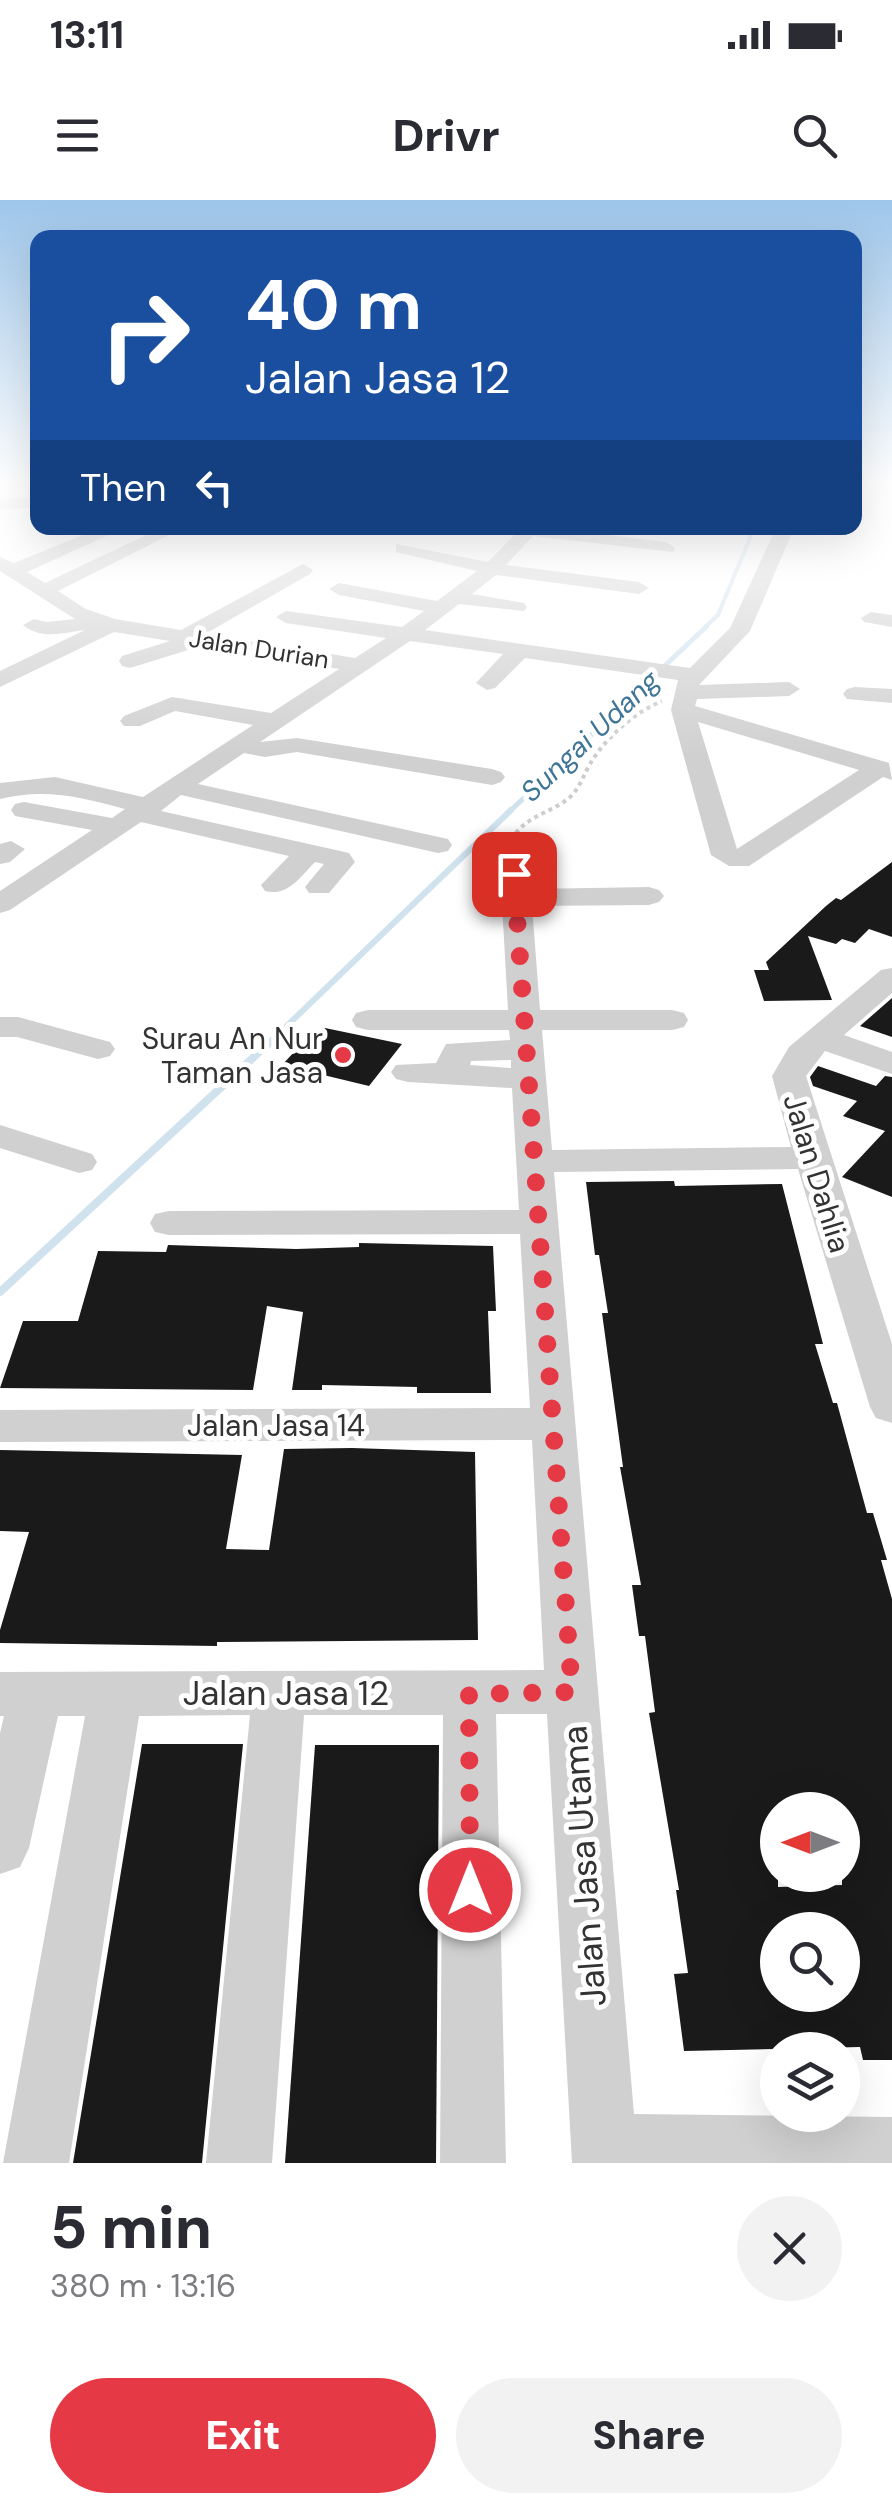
<!DOCTYPE html>
<html lang="en">
<head>
<meta charset="utf-8">
<style>
  body { margin:0; font-family:"DM Sans",sans-serif; background:#f2f2f3; color:#2b2b33; height:100vh; display:flex; flex-direction:column; font-size:38px; white-space:nowrap }
  * { box-sizing:border-box; margin:0 }
  p { font-size:32px; color:#7c7c81 }
  .icon { flex:none; width:55px; height:55px; fill:none; stroke:currentColor; stroke-width:2; stroke-linecap:round; stroke-linejoin:round }
  .map { position:relative; height:1963px; overflow:hidden }
  .drawer { display:flex; flex-direction:column; background:#fff; flex:1 }
  .drawer>* { flex:none }
  .hud { position:absolute; left:30px; top:30px; width:832px; height:305px; border-radius:20px; box-shadow:0 10px 40px #0002; background:#1a4fa0; color:#fff; overflow:hidden }
  .needle { width:65px; rotate:270deg }
  .fabs { position:absolute; left:760px; top:1592px; display:grid; gap:20px }
  .fabs a { display:grid; place-items:center; width:100px; height:100px; border-radius:50%; background:#fff; box-shadow:0 10px 40px #0002; font-size:50px }
  .pin { position:absolute; display:grid; place-items:center; width:85px; height:85px; color:#fff; margin:-42px; border-radius:20px; box-shadow:0 5px 15px #0006 }
  .me { position:absolute; width:110px; margin:-55px; rotate:0deg; stroke-linejoin:round; filter:drop-shadow(0 0 8px #0008) }
  .turn { display:flex; align-items:center; gap:35px; height:210px; padding:0 50px; font-size:45px }
  .turn .icon { width:130px; height:130px; stroke-width:2.5 }
  .turn b { display:block; font-size:70px; line-height:85px }
  .then { display:flex; align-items:center; height:95px; padding:0 50px; background:#0003; gap:20px; font-size:38px }
  .round { display:grid; place-items:center; flex:none; width:105px; height:105px; border-radius:52px; background:#f2f2f3 }
  .summary { display:flex; align-items:center; justify-content:space-between; height:170px; padding:0 50px }
  h1 { font-size:60px; font-weight:800; line-height:75px }
  .button { display:flex; gap:20px; margin-top:auto; padding:20px 50px }
  .button a { flex:1; height:115px; border-radius:60px; background:#e63946; color:#fff; font-size:40px; font-weight:800; line-height:115px; text-align:center }
  .button a+a { background:#f2f2f3; color:#2b2b33 }
  .status { display:flex; justify-content:space-between; align-items:center; height:70px; padding:0 50px; background:#fff; direction:ltr }
  .status svg { height:28px; fill:currentColor }
  header { display:flex; justify-content:space-between; align-items:center; height:130px; padding:0 50px; background:#fff; font-size:45px; font-weight:800 }
  .map>svg:first-child { display:block }
  .lines { fill:none; stroke-linecap:round; stroke-linejoin:round }
  .stream-far3 { stroke:#cfe2ee; stroke-width:4 }
  .stream-far2 { stroke:#cfe2ee; stroke-width:5 }
  .stream-far1 { stroke:#cfe2ee; stroke-width:6 }
  .stream { stroke:#cfe2ee; stroke-width:8 }
  .building { fill:#1a1a1a; fill-rule:evenodd }
  .path { stroke:#cdcdcd; stroke-width:4; stroke-dasharray:4 4; stroke-linecap:butt }
  .minor { fill:#d0d0d0; fill-rule:evenodd }
  .route { stroke:#e63946; stroke-width:18; stroke-dasharray:0 32.4 }
  .poi-dot { fill:#e63946; stroke:#fff; stroke-width:4 }
  .labels { text-anchor:middle; dominant-baseline:central; stroke-width:10; stroke-linejoin:round; paint-order:stroke }
  .far-street-label { font-size:25px; fill:#333; stroke:#fff }
  .far-water-label { font-size:28px; font-style:italic; fill:#3f7597; stroke:#fff }
  .poi-label { font-size:30px; fill:#333; stroke:#fff; text-anchor:end }
  .street-label { font-size:30px; fill:#333; stroke:#fff }
  .near-street-label { font-size:35px; fill:#333; stroke:#fff }
</style>
</head>
<body>
<div class="status"><b>13:11</b><svg viewBox="0 0 49 12"><path d="M0 12V9h3v3zM5 12V6h3v6zM10 12V3h3v9zM15 12V0h3v12zM26 1h20v11H26zM47 4h2v5h-2z"/></svg></div>
<header><svg class="icon" aria-label="menu" viewBox="0 0 24 24"><path d="M4 6h16M4 12h16M4 18h16"/></svg>Drivr<svg class="icon" aria-label="search" viewBox="0 0 24 24"><circle cx="10" cy="10" r="6"/><path d="M15 15l6 6"/></svg></header>
<div class="map">
<svg width="892" height="1963" viewBox="0 0 892 1963">
  <rect width="100%" height="100%" fill="#fff"/>
  <g class="lines">
    <path class="stream-far3" d="M704,428L718,415L754,328"/>
    <path class="stream-far2" d="M508,613L707,426"/>
    <path class="stream-far1" d="M268,844L511,610"/>
    <path class="stream" d="M0,1092L270,842"/>
  </g>
  <g class="building">
    <path d="M892,662V737L869,729L855,743L842,739L836,744L808,736L832,800L764,801L754,770H769L766,762L826,706L836,698L841,700Z"/>
    <path d="M892,798V837L860,826Z"/>
    <path d="M325,828L402,844L369,886L282,865L310,835L316,837Z"/>
    <path d="M818,866L876,886L885,876L892,877V997L842,977L885,931L843,916L857,901L813,886L810,877Z"/>
    <path d="M674,981L675,986L782,984L823,1144H815L833,1203H837L867,1313H873L887,1360H881L892,1399V1860H863L860,1847L684,1851L674,1774L688,1773L676,1690H679L649,1513L655,1512L645,1436H639L632,1385H641L620,1267H623L602,1113H608L599,1055H595L586,982ZM778,1610H842V1685L778,1687ZM778,1730H842L848,1795H778Z"/>
    <path d="M359,1043L493,1046L496,1111H488L491,1193H417V1187L322,1185V1190H292L303,1112L267,1106L253,1190L0,1188L23,1121H78L98,1051L166,1052L168,1045L296,1049L359,1047Z"/>
    <path d="M352,1248L475,1252L478,1440L217,1442V1446L0,1443V1430L29,1332L0,1331V1250L242,1255L226,1349L269,1350L284,1249Z"/>
    <path d="M142,1544H243L202,1963H73Z"/>
    <path d="M315,1545H439L436,1963H285Z"/>
  </g>
  <g class="lines">
    <path class="path" d="M516,633C530,615 552,612 569,598C580,588 583,576 590,564C605,538 635,512 662,501"/>
    <g class="minor">
      <path d="M38,297V307L0,310V300Z"/>
      <path d="M100,328H124L27,372L45,383L161,328H183L58,391L86,409L115,419L181,430L303,364L313,370L310,374L205,434L355,458L386,438L286,423L276,417L286,411L402,427L424,411L339,395L329,389L339,383L437,401L477,371L396,352V344L488,362L521,328H551L666,342L675,348L673,352L533,336L506,365L639,382L649,388L639,394L496,375L472,394L524,403L527,407L524,411L459,404L425,430L690,468L730,428L776,328H794L750,431L699,485L789,482L800,489L789,496L697,499L695,506L889,563L892,580L883,577L749,666H729L711,655L671,510L678,480L525,458L495,488L487,490L476,483L503,454L410,441L260,542L297,538L492,569L501,572L505,577L501,582L492,585L297,552L265,557L244,553L198,584L448,639L452,645L448,651L438,653L181,595L161,611L349,653L355,662L329,693H309L305,687L324,664L315,662C300,677 288,697 265,691L261,685L289,656L141,622L10,710L0,713V691L92,630L15,616L11,610L15,604L24,602L112,618L125,609C81,597 45,588 0,599V583L55,577L143,597L253,525L175,511L140,526H124L120,521L124,516L172,497L271,513L339,469L191,444L188,450L130,468L122,466L119,461L122,456L170,441L114,432L0,487V471L85,430C63,433 41,440 23,425L34,419L47,422L75,419L0,371V357L14,363ZM698,522L859,570L737,649Z"/>
      <path d="M871,412L892,415V427L864,422L861,418Z"/>
      <path d="M855,487L892,489V503L847,499L843,494L847,489Z"/>
      <path d="M11,641L25,649L10,662L0,664V644Z"/>
      <path d="M513,643L527,651L530,689L649,687L659,690L664,696L659,702L649,705L532,706L540,810H672L684,813L688,820L684,827L672,830H542L552,950L791,947L772,876L789,847L881,770L892,768V793L844,835L892,852V874L825,851L806,876L892,1144V1223L876,1218L870,1207L798,969L554,972L634,1914L892,1917V1963H572L547,1514H496L506,1963H440L443,1515H304L272,1963H206L250,1515L139,1516L69,1963H3L85,1516H58L29,1648L20,1667L0,1674V1533L4,1516H0V1472L544,1470L532,1240L0,1242V1210L530,1208L520,1034L169,1035L155,1032L150,1023L155,1014L169,1011L519,1010L512,888L408,882L396,879L391,872L396,865L436,863L446,844L510,840L509,830H368L356,827L352,820L356,813L368,810H508L499,651ZM511,860V868L470,865L471,861Z"/>
      <path d="M0,817H18L110,842L115,849L110,856L98,859L17,837H0Z"/>
      <path d="M0,925L92,954L97,962L92,970L79,973L0,948Z"/>
    </g>
  </g>
  <linearGradient id="sky" x2="0" y2="1"><stop stop-color="#9ec6ea"/><stop offset="0.51" stop-color="#fff"/><stop offset="1" stop-color="#fff" stop-opacity="0"/></linearGradient>
  <rect width="892" height="556" fill="url(#sky)"/>
  <g class="lines">
    <path class="route" d="M470,1690L469,1494L572,1492L514,674"/>
  </g>
  <circle class="poi-dot" cx="343" cy="855" r="10"/>
  <g class="labels">
    <g class="far-street-label">
      <text transform="translate(259 449) rotate(9)">Jalan Durian</text>
    </g>
    <g class="far-water-label">
      <text transform="translate(590 536) rotate(-43)">Sungai Udang</text>
    </g>
    <g class="poi-label">
      <text x="323" y="838">Surau An Nur<tspan x="323" dy="34">Taman Jasa</tspan></text>
    </g>
    <g class="street-label">
      <text transform="translate(817 973) rotate(73)">Jalan Dahlia</text>
      <text x="276" y="1225">Jalan Jasa 14</text>
    </g>
    <g class="near-street-label">
      <text x="286" y="1493">Jalan Jasa 12</text>
      <text transform="translate(584 1666) rotate(-94)">Jalan Jasa Utama</text>
    </g>
  </g>
</svg>
<div class="fabs">
<a><svg class="needle" viewBox="-14 -14 28 28"><path d="M0-13l5 13h-10z" fill="#e53935"/><path d="M0 13l5-13h-10z" fill="#7c7c81"/></svg></a>
<a><svg class="icon" aria-label="search" viewBox="0 0 24 24"><circle cx="10" cy="10" r="6"/><path d="M15 15l6 6"/></svg></a>
<a><svg class="icon" aria-label="layers" viewBox="0 0 24 24"><path d="M12 4l9 5-9 5-9-5zM3 14l9 5 9-5"/></svg></a>
</div>
<div class="pin" style="left:514px;top:674px;background:#d93025"><svg class="icon" aria-label="arrive" viewBox="0 0 24 24"><path d="M6 21V4h12l-3 4 3 4H6"/></svg></div>
<svg class="me" style="left:470px;top:1690px" viewBox="-20 -20 40 40"><circle r="17" fill="#e63946" stroke="#fff" stroke-width="3"/><path d="M0-11L8 9 0 5-8 9z" fill="#fff"/></svg>
<div class="hud">
<div class="turn"><svg class="icon" aria-label="right" viewBox="0 0 24 24"><path d="M7 20v-9h11M14 6l5 5-5 5"/></svg><div><b>40 m</b>Jalan Jasa 12</div></div>
<div class="then">Then<svg class="icon" aria-label="left" viewBox="0 0 24 24"><path d="M17 20v-9H6M10 6l-5 5 5 5"/></svg></div>
</div>
</div>
<section class="drawer">
<div class="summary"><div><h1>5 min</h1><p>380 m · 13:16</p></div><a class="round"><svg class="icon" aria-label="close" viewBox="0 0 24 24"><path d="M6 6l12 12M18 6L6 18"/></svg></a></div>
<div class="button"><a>Exit</a><a>Share</a></div>
</section>
</body>
</html>
